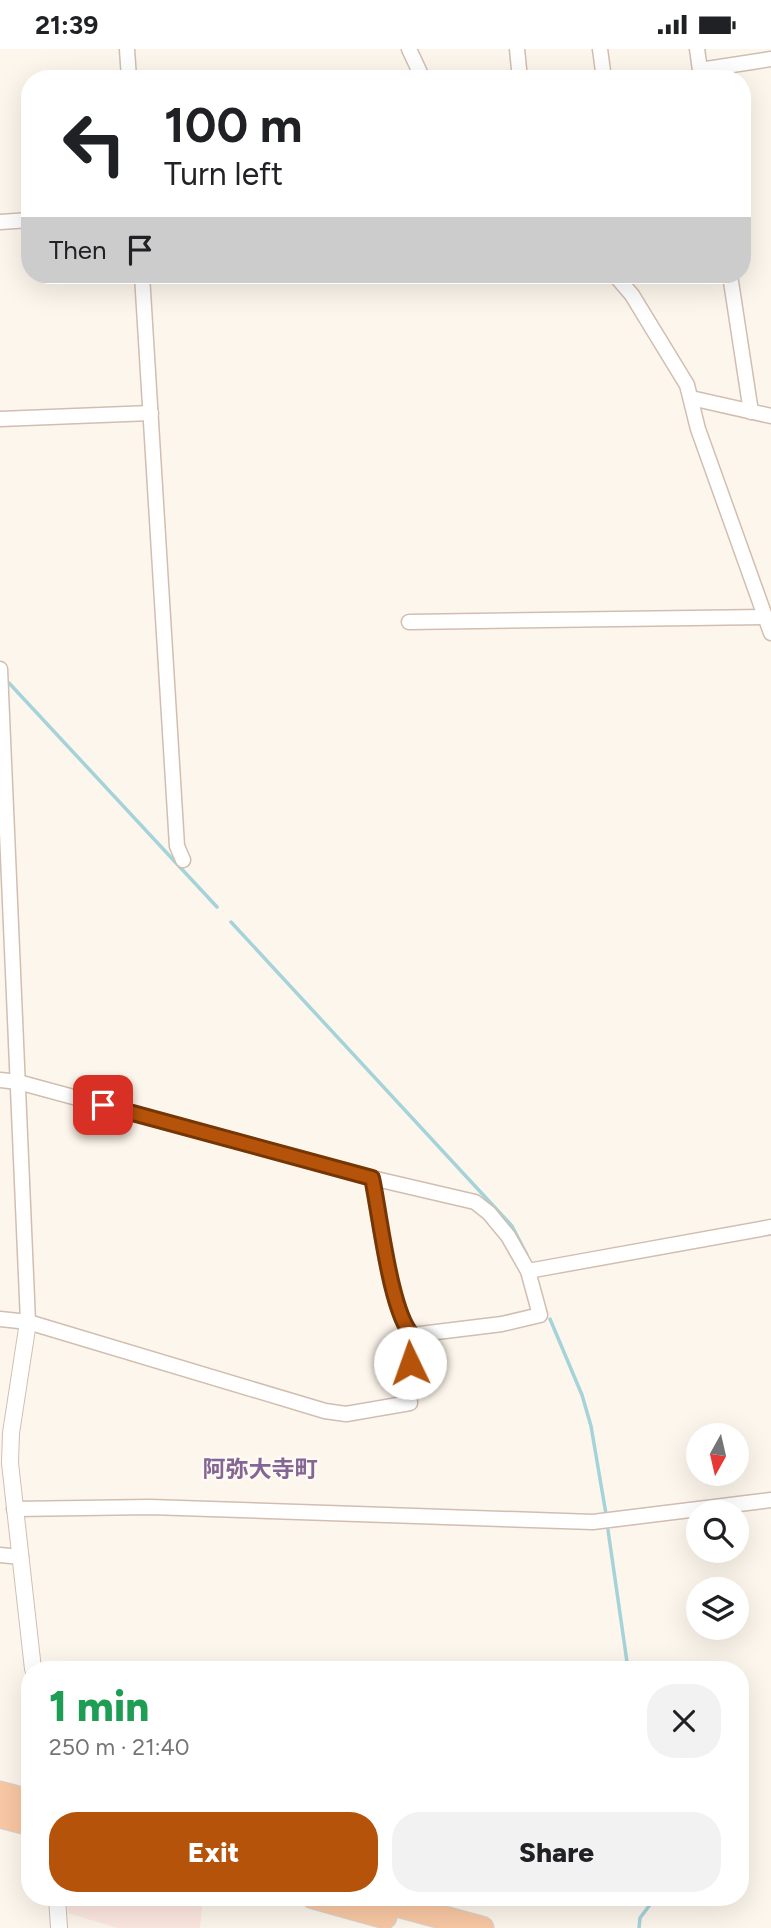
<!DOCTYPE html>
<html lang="en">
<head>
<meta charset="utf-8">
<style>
  body { margin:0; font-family:Figtree,"Noto Sans JP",sans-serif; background:#f2f2f2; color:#202124; height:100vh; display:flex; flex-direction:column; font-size:26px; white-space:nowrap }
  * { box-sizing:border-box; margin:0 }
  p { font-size:23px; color:#757577 }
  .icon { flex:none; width:38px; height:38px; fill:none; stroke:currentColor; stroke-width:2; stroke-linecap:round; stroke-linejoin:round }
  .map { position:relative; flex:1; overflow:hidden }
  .drawer { position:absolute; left:21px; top:1612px; width:728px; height:245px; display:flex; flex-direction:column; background:#fff; border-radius:28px; box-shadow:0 7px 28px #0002 }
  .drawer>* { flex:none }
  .guide { position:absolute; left:21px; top:21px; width:730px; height:214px; border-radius:28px; box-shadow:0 7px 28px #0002; background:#fff; color:#202124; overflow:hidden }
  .needle { width:46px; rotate:188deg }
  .buttons { position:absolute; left:686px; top:1374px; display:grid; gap:14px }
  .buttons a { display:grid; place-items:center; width:63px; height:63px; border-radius:50%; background:#fff; box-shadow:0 7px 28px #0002; font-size:35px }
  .pin { position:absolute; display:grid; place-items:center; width:60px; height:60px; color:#fff; margin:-30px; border-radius:14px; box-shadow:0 4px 10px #0006 }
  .me { position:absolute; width:77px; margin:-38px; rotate:357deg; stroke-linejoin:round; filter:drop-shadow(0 0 5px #0008) }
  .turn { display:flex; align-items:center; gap:24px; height:147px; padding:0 28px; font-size:32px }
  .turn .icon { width:91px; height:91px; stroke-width:2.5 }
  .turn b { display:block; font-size:49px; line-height:60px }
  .then { display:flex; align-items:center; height:66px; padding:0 28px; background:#0003; gap:14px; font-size:26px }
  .round { display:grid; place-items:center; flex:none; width:74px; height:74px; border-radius:28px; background:#f2f2f2 }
  .head { display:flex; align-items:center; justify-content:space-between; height:119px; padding:0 28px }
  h1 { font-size:42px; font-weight:800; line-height:52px; color:#1e9e55 }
  .button { display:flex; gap:14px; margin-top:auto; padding:14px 28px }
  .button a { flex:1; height:80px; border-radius:28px; background:#b45309; color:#fff; font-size:28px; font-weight:800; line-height:80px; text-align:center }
  .button a+a { background:#f2f2f2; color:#202124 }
  .status { display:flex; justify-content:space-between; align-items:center; height:49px; padding:0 35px; background:#fff; direction:ltr }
  .status svg { height:19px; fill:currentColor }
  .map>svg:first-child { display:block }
  .commercial { fill:#fde8e0 }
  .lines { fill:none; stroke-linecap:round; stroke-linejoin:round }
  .stream { stroke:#a5d3da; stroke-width:3.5 }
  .minor-casing { stroke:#d1beb0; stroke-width:17 }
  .tertiary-casing { stroke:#d1beb0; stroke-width:18 }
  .trunk-casing { stroke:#dad1cd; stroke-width:25 }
  .minor { stroke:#fff; stroke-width:14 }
  .tertiary { stroke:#fff; stroke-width:16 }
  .trunk { stroke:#f9c8a4; stroke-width:23 }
  .route-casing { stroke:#753606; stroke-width:18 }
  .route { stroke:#b45309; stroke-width:12 }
  .labels { text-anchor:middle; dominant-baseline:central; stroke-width:5; stroke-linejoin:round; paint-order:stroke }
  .quarter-label { font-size:23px; font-weight:bold; fill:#846695; stroke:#fffaf3 }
</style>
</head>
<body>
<div class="status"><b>21:39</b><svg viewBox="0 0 49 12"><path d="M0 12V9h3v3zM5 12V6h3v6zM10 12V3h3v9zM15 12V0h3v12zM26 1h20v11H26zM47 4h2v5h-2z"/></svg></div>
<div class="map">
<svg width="771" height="1879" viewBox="0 0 771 1879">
  <rect width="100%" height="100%" fill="#fdf6ec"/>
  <path class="commercial" d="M66,1848H203L200,1879H117L68,1864Z"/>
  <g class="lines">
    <g class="stream">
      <path d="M9,634L217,858"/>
      <path d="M231,873L512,1177L527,1206"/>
      <path d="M550,1270L582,1346L591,1377L606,1465"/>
      <path d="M608,1481L628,1620"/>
      <path d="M639,1879L640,1869L652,1853"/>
    </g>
    <defs>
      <g id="minor">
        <path d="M127,0L129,30"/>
        <path d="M409,0L423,30"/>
        <path d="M517,0L520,30"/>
        <path d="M600,0L604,30"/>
        <path d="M697,0L701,28"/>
        <path d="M700,21L771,10"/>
        <path d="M0,173L30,171"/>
        <path d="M142,226L177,797L183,811"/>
        <path d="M615,226L632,246L687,336L698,380L771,584"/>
        <path d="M730,226L751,363"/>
        <path d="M691,349L771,367"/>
        <path d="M0,370L151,364"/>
        <path d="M409,573L765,568"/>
        <path d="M0,620L28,1273"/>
        <path d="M0,1031L18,1033L372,1129L475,1153L489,1164L508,1187L528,1222L540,1266L502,1275L412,1286"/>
        <path d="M528,1222L771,1178"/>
        <path d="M0,1270L28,1273L325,1362L346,1365L410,1354L407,1328L412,1286C390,1262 379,1165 372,1129"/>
        <path d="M14,1460L150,1458L593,1473L771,1451"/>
        <path d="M0,1506L21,1508"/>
      </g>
      <g id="tertiary">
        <path d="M28,1273L11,1384L10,1414L33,1620"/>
        <path d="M57,1848L59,1879"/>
      </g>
      <g id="trunk">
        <path d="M0,1744L30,1752"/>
        <path d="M0,1767L30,1775"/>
        <path d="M313,1848L385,1868"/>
        <path d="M367,1848L482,1879"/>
      </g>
    </defs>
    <use href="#minor" class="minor-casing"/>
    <use href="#tertiary" class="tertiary-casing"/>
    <use href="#trunk" class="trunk-casing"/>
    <use href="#minor" class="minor"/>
    <use href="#tertiary" class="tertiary"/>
    <use href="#trunk" class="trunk"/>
  </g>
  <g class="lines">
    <defs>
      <path id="route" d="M103,1056L372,1129C380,1165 390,1262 412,1286L410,1314"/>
    </defs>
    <use href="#route" class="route-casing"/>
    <use href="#route" class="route"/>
  </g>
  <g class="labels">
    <g class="quarter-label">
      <text x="260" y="1420">阿弥大寺町</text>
    </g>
  </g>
</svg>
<div class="buttons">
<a><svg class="needle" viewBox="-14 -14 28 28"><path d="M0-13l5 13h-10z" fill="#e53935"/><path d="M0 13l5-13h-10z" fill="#757577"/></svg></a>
<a><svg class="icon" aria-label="search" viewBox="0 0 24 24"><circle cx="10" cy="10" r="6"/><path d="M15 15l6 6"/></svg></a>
<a><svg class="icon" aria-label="layers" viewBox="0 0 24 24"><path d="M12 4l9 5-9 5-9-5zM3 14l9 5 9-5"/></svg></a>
</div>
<div class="pin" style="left:103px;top:1056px;background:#d93025"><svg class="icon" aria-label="arrive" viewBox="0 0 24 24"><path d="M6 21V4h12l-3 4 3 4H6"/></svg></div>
<svg class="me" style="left:410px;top:1314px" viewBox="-20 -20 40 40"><circle r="19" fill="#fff"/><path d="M0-13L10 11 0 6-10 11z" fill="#b45309"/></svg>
<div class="guide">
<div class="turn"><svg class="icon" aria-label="left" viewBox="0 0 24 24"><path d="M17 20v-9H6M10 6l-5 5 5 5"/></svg><div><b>100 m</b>Turn left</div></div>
<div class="then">Then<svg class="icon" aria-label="arrive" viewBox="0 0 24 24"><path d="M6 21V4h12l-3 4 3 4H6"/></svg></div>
</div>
<section class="drawer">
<div class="head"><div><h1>1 min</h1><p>250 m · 21:40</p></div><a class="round"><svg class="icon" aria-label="close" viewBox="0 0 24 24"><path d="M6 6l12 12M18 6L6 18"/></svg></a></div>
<div class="button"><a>Exit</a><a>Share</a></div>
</section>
</div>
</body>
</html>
